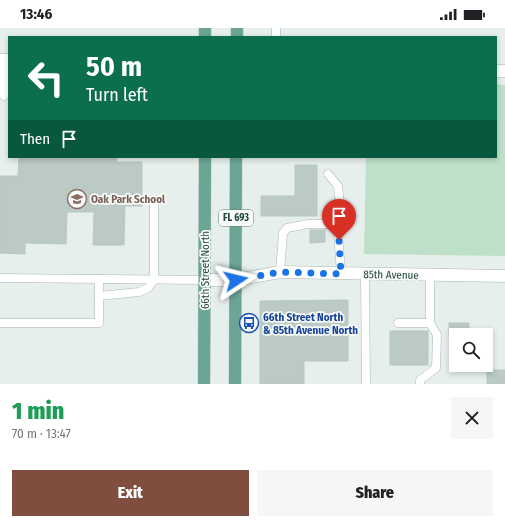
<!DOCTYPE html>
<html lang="en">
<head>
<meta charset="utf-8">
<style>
  body { margin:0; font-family:"Fira Sans Condensed",sans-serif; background:#f6f6f6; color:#202124; height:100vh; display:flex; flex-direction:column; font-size:15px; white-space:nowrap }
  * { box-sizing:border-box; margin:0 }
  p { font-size:13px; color:#757577 }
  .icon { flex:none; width:22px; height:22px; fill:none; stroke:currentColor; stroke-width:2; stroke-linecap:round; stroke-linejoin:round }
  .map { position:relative; height:356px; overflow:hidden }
  .sheet { display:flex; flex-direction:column; background:#fff; flex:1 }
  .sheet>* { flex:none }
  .top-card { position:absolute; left:8px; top:8px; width:489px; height:122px; border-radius:0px; box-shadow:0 2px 6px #0003; background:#0b6e4f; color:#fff; overflow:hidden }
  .fabs { position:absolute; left:449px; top:300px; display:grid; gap:8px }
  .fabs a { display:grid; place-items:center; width:44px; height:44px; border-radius:0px; background:#fff; box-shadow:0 2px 6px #0003; font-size:20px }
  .pin { position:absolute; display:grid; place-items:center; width:34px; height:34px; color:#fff; margin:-41px -17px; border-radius:50% 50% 50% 0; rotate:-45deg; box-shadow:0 0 4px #0007 }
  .pin .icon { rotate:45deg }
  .me { position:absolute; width:44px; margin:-22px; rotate:80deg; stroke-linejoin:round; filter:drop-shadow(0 0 3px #0008) }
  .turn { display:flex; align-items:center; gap:14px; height:84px; padding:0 12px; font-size:18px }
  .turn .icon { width:52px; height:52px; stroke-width:2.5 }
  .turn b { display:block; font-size:28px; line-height:34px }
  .then { display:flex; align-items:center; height:38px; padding:0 12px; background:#0003; gap:8px; font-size:15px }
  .round { display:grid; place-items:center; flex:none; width:42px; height:42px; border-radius:0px; background:#f6f6f6 }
  .overview { display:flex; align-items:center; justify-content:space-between; height:68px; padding:0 12px }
  h1 { font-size:24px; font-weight:800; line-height:30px; color:#1e9e55 }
  .primary-button { display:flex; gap:8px; margin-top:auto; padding:8px 12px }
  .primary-button a { flex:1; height:46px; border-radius:0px; background:#7f4e3f; color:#fff; font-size:16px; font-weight:800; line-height:46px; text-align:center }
  .primary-button a+a { background:#f6f6f6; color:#202124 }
  .status { display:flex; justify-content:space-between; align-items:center; height:28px; padding:0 20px; background:#fff; direction:ltr }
  .status svg { height:11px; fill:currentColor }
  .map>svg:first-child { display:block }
  .green { fill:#bfe0c8 }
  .building { fill:#bbcac4; stroke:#b8c9c2 }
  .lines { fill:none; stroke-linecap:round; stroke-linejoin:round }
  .lane-casing { stroke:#a8b8b2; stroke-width:9 }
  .street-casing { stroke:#a8b8b2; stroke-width:13 }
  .primary-casing { stroke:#c2cac8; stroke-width:13 }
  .lane { stroke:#fff; stroke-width:8 }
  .street { stroke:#fff; stroke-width:12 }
  .primary { stroke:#6aa596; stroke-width:12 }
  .route { stroke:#1a73e8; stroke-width:7; stroke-dasharray:0 12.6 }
  .labels { text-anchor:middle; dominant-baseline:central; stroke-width:3.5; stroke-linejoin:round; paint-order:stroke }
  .shield { fill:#f7fbf9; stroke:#637a73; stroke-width:1 }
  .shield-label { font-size:10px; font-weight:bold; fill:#24423a }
  .education-label { font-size:11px; font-weight:bold; fill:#785e54; stroke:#f7fbf9; text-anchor:start }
  .street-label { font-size:11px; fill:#24423a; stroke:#f7fbf9 }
  .transit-label { font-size:11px; font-weight:bold; fill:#164399; stroke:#f7fbf9; text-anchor:start }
</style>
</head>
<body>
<div class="status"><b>13:46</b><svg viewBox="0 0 49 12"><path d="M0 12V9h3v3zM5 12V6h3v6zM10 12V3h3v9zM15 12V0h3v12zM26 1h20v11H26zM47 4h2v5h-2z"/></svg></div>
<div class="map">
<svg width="505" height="356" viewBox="0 0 505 356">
  <rect width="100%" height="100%" fill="#e6efeb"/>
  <path class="green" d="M496,56L505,57V228L364,226L366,129H496Z"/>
  <g class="building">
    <path d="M19,129H117L116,134H142V178H125L124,217H93L94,184H67L66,216L25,215V226L0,225V148H18Z"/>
    <path d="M295,137H317V188H261V168H295Z"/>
    <path d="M310,202H325V214L310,215Z"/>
    <path d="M348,272V333H304V356H260V273Z"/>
    <rect x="449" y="295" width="20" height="12"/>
    <rect x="390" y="303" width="38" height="34"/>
    <rect x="487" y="342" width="18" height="14"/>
  </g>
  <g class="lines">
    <defs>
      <g id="lane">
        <path d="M276,0V9"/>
        <path d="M4,68V32"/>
        <path d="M328,146L338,158L340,176V193L335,199"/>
        <path d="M280,244L283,205L287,200L308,196H328L335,199L338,205L341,245"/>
        <path d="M365,246L366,356"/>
        <path d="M0,250L205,252"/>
        <path d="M99,268L139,264L148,260L154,252V177"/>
        <path d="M0,295H99V251"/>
        <path d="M398,295H430V247"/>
        <path d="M420,356V352L436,340L437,307L430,295"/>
      </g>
      <g id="street">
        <path d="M0,32H9"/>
        <path d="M496,43H505"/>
        <path d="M205,252H236L280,244L505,248"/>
      </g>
      <g id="primary">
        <path d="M205,9V0"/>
        <path d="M237,9V0"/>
        <path d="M204,356L205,129"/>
        <path d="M235,356L236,129"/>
      </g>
    </defs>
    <use href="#lane" class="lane-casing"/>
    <use href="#street" class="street-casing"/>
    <use href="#primary" class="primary-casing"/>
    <use href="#lane" class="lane"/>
    <use href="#street" class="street"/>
    <use href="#primary" class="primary"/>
  </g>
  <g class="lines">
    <path class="route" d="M236,252L280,244L341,246L339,212"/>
  </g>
  <defs>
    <symbol id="school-ring" viewBox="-11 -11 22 22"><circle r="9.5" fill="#f7fbf9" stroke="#8d6e63" stroke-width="1.5"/><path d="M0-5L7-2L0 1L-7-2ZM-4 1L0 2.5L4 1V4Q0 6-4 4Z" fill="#8d6e63"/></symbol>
    <symbol id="bus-ring" viewBox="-11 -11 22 22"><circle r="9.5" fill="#f7fbf9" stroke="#1a4fb4" stroke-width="1.5"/><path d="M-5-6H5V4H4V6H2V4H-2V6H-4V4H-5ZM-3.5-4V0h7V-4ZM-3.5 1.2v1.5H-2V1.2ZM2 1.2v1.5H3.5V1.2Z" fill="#1a4fb4"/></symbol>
  </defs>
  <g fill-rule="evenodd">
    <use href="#school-ring" x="66" y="160" width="22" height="22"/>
    <use href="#bus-ring" x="238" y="284" width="22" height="22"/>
  </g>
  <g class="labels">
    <rect class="shield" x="219" y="182" width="34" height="16" rx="3"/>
    <g class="shield-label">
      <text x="236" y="190">FL 693</text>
    </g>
    <g class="education-label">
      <text x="91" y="171">Oak Park School</text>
    </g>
    <g class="street-label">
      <text transform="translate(205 242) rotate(-90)">66th Street North</text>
      <text transform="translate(391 247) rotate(1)">85th Avenue</text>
    </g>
    <g class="transit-label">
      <text x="263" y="289">66th Street North<tspan x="263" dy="13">&amp; 85th Avenue North</tspan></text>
    </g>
  </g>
</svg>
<div class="fabs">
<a><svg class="icon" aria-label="search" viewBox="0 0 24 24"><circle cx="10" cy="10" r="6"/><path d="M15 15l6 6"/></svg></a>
</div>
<div class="pin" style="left:339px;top:212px;background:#d93025"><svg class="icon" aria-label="arrive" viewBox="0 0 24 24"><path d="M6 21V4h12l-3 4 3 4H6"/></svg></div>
<svg class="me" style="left:236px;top:252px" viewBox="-20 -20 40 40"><path d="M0-17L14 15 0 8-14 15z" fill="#1a73e8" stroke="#fff" stroke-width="4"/></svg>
<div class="top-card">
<div class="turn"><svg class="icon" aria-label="left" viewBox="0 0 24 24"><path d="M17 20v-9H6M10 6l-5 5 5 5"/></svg><div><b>50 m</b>Turn left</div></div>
<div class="then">Then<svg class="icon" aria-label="arrive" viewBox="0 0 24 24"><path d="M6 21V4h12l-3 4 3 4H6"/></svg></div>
</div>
</div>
<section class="sheet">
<div class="overview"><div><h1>1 min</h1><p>70 m · 13:47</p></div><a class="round"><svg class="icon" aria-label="close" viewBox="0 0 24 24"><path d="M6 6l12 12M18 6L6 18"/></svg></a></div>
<div class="primary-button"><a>Exit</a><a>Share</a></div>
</section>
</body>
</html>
